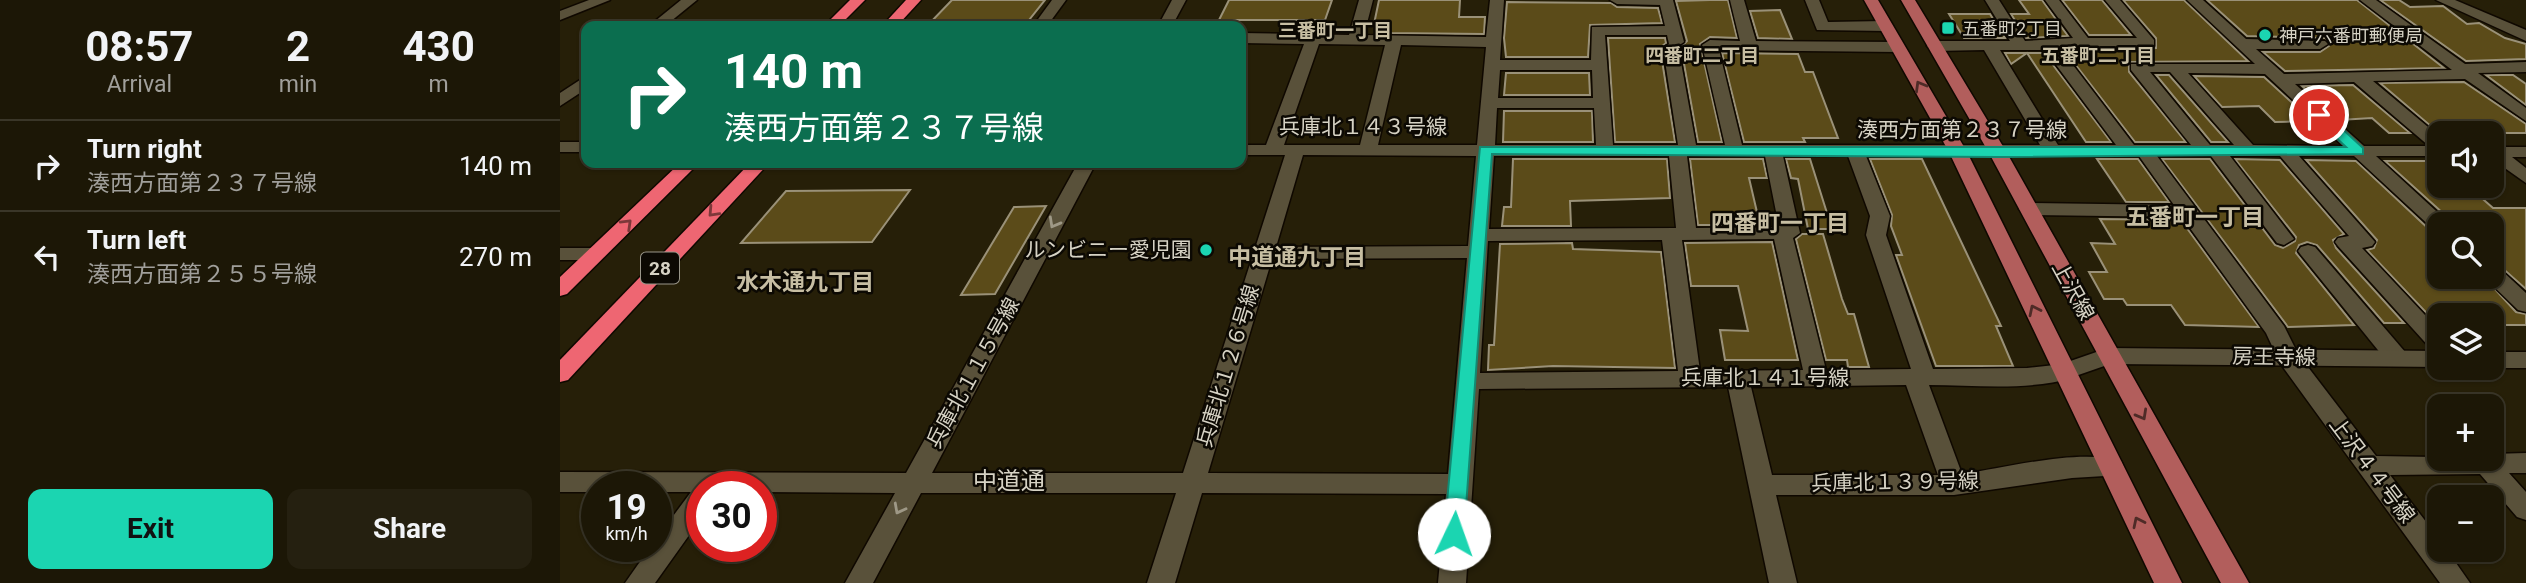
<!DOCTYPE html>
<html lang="en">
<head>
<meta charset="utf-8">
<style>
  body { margin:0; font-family:Roboto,"Noto Sans JP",sans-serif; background:#252010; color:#f1f3f6; height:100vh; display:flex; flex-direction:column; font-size:26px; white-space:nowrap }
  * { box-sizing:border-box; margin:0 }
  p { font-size:23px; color:#a09f9b }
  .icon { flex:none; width:38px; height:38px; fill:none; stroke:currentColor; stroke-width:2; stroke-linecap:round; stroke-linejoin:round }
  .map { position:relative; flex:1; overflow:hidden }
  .panel { display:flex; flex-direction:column; background:#1c1706; width:560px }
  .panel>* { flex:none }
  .hud { position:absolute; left:21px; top:21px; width:665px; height:147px; border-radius:14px; box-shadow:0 2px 5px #0004,0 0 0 2px #3a3628; background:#0b6e4f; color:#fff; overflow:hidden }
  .fabs { position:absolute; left:1867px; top:121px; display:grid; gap:14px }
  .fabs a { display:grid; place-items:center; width:77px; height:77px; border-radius:14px; background:#1c1706; box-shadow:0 2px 5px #0004,0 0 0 2px #3a3628; font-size:35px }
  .speed { position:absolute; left:21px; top:471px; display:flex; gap:14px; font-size:35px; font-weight:700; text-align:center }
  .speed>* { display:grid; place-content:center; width:91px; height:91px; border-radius:50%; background:#1c1706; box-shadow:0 2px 5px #0004,0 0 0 2px #3a3628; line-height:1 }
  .speed small { font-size:18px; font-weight:400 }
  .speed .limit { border:10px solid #d22; background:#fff; color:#111 }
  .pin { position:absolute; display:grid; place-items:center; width:60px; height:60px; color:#fff; margin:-30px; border:4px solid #fff; border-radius:50%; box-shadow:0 2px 7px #0007 }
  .me { position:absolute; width:77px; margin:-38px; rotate:3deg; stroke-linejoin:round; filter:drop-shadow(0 0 5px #0008) }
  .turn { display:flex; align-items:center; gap:24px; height:147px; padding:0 28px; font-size:32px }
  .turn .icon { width:91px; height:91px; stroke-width:2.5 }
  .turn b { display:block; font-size:49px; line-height:60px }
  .eta { display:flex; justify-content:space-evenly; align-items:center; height:119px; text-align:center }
  .eta b { font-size:42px; font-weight:700; line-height:49px }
  .primary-button { display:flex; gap:14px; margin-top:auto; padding:14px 28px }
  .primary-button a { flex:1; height:80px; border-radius:14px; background:#1bd5b1; color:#111; font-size:28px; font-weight:700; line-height:80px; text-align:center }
  .primary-button a+a { background:#252010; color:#f1f3f6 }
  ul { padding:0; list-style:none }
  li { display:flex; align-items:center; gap:21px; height:91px; padding:0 28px; border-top:2px solid #3a3628 }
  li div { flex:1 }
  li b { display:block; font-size:26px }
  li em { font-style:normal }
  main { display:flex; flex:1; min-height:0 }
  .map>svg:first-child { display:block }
  .building { fill:#5b4b19; stroke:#9a9178; stroke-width:2 }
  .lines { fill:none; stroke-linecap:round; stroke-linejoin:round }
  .street-casing { stroke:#0f0800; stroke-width:3 }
  .secondary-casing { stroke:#0f0800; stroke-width:3 }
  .primary-casing { stroke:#0f0800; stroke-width:3 }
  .highway-casing { stroke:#0f0800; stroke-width:3 }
  .street { fill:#59513a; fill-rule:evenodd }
  .secondary { fill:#59513a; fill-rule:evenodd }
  .primary { fill:#b25e5c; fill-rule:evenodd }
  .highway { fill:#ee6672; fill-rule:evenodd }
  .oneway { stroke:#4e2b27 }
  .oneway2 { stroke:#7d383a }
  .oneway3 { stroke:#9e9886 }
  .route { fill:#1bd5b1; stroke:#128a73; stroke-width:2 }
  .poi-dot { fill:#1bd5b1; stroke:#0c0903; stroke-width:2.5 }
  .labels { text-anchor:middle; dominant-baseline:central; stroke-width:5; stroke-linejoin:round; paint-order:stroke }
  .far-poi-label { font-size:18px; fill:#d6d2c4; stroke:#0c0903; text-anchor:start }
  .far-neighbourhood-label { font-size:19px; font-weight:bold; fill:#c7bea3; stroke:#0c0903 }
  .shield { fill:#0c0903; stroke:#99968a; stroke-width:2 }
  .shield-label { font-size:19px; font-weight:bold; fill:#d6d2c4 }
  .street-label { font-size:21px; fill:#d6d2c4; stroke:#0c0903 }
  .poi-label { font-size:21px; fill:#d6d2c4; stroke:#0c0903; text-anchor:end }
  .neighbourhood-label { font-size:23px; font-weight:bold; fill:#c7bea3; stroke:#0c0903 }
  .near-street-label { font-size:24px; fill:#d6d2c4; stroke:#0c0903 }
</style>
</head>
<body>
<main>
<section class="panel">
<div class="eta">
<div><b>08:57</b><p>Arrival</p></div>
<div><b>2</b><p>min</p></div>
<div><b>430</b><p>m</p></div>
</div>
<ul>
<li><svg class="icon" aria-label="right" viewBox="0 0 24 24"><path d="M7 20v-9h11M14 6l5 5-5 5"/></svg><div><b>Turn right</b><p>湊西方面第２３７号線</p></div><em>140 m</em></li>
<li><svg class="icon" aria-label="left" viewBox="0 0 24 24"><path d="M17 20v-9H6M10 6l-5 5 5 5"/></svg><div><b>Turn left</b><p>湊西方面第２５５号線</p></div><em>270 m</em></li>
</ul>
<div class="primary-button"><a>Exit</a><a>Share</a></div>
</section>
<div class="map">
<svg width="1966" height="583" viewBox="0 0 1966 583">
  <rect width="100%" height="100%" fill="#261f08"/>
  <g class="building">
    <path d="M392,0H485L465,25L367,26Z"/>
    <path d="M669,0H772L765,20H659Z"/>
    <path d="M819,0H900L899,17H925L924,34L827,33L829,24H814Z"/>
    <path d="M1150,0H1168L1177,38L1150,37L1140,44L1162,142H1138L1121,47L1127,41L1116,1Z"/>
    <path d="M1459,0H1482L1508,36L1466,38L1451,14H1469Z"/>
    <path d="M1502,0H1542L1571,35H1529Z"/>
    <path d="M1563,0H1624L1688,61L1569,62V72L1626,142H1575L1505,51L1596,48V38Z"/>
    <path d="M1647,0H1797L1884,68L1725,71L1703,52H1760L1769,46L1770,42L1765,38L1687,36Z"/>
    <path d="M1820,0H1839L1850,7L1883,6L1907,24L1919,23L1945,38L1966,44V59L1906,61Z"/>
    <path d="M947,2L1051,3L1057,7L1098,8L1102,23L1030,25L1028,57H946L944,38Z"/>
    <path d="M1220,10L1232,39L1198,38L1190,11Z"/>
    <path d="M1389,14H1430L1445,38H1404Z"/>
    <path d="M1048,38H1105L1106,43L1100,48L1115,142H1055Z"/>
    <path d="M1162,53L1238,54L1245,72H1253L1278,138H1243L1245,142H1184Z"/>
    <path d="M1445,53H1484L1551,142H1526L1467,53L1451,64Z"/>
    <path d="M946,73H1029L1030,95H944Z"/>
    <path d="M1596,75H1609L1668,142H1651Z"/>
    <path d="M1926,75H1953L1966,84V105Z"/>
    <path d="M1634,76L1704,77L1752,121L1715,122L1699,106L1662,107Z"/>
    <path d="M1904,82L1966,124V133H1879L1820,83Z"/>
    <path d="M1793,85L1850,133H1829L1812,118L1779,120L1742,86Z"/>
    <path d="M944,111H1032L1033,142H943Z"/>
    <path d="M953,159H1107L1110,198L1010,201L1011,226H942L944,207H951Z"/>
    <path d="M1130,159H1203L1207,178H1189L1200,225H1138Z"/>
    <path d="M1226,159H1250L1272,229H1248L1238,179L1231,178Z"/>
    <path d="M1310,159H1362L1441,326H1436L1453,366H1376L1336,255H1342L1331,226L1332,215Z"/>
    <path d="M1537,159H1578L1609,202H1566Z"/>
    <path d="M1602,159H1650L1715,245L1723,248L1735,241L1736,237L1675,159L1720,160L1784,234L1773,240L1776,248L1844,323H1824L1757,245L1747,242L1739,245L1736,253L1794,325L1728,327Z"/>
    <path d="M1746,160L1796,161L1871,231L1880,233V276H1923L1956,312L1966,314V325H1932V315H1880V322L1876,323L1807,250L1814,248L1817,240Z"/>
    <path d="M1825,161H1880V186H1908L1933,208H1966V289L1932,259V224H1895Z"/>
    <path d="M350,190L312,242L181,243L226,191Z"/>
    <path d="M486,206L435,294L401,295L454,207Z"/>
    <path d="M1540,219L1621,220L1699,327L1625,325L1611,305H1567L1563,299H1544L1529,272H1547L1531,243L1555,244Z"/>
    <path d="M1242,234H1263L1282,299L1288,314H1294L1309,367H1288L1287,360H1266L1236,239Z"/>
    <path d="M1212,242L1238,360H1165L1160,330L1188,331L1178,286H1131L1125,243Z"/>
    <path d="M1012,243L1013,249L1101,252L1115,368L993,366L928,370L929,345H934L940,244Z"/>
  </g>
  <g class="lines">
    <defs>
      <g id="street">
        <path d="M121,0H137L105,26H89Z"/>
        <path d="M492,0H506L487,26H473Z"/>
        <path d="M612,0H626L612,26H598Z"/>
        <path d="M799,0H813L804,35L926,37L930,0H944L940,60H1031L1032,27L1105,26L1100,5L1057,4L1050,0H1113L1124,42L1118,46L1136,145H1165L1142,45L1150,40L1180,41L1170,0H1184L1196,41L1337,42L1345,47L1337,52L1159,50L1182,145H1480L1424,50L1375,51L1367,46L1375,41H1450L1425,0H1439L1465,41L1513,38L1485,0H1499L1528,38H1577L1545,0H1560L1594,40V46L1500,48L1574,145H1631L1571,70V64H1695L1627,0H1643L1686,39L1765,41L1768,44L1760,49H1696L1724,74L1892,70L1800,0H1816L1905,64L1966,62V72L1918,73L1966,108V121L1905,79L1813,81L1880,137V156H1816L1887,221L1889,224H1880V231L1873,229L1794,156H1739L1815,242L1812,246L1802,248L1880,331V353L1872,350L1778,246L1775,242L1778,238L1789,236L1720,156H1670L1734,239L1724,245L1717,243L1651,156H1597L1724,326L1738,354L1816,456L1932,458V454L1966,453V473H1949L1966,492V520L1957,517L1920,474L1830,475L1880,540V550H1887L1910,583H1880L1720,363L1706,333L1622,217L1469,215L1459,209L1469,203L1614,205L1579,156H1306L1330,216L1326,235L1373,369L1467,368L1504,364L1512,366L1515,372L1512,378C1468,391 1415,385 1369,385L1402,474C1446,468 1519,448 1561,461L1564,468L1561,475L1512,478L1394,495H1216L1237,583H1209L1168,387L919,389L906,583H878L886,494L642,493L615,583H587L616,493H361L313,583H285L335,493L201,492V486H142V517L95,583H65L91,546H96V539L131,492H96V486H37V492H0V472L346,473L518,163H536L372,473H623L725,155H681V145H706L744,44L681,43V33L789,35ZM1045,35H1107L1109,44L1103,48L1118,145H1053ZM759,44L825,45L800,145H724ZM841,45L926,47L917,145H818ZM1440,50H1485L1556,145H1498ZM940,70H1032L1033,98H938ZM1590,72H1610L1674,145H1650ZM1628,73L1705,74L1783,146L1693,145ZM1794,82L1869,146H1804L1735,84ZM937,108H1034L1036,145H935ZM743,155L916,156L908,246L716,247ZM934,156H1109L1116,228L929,229ZM1127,156H1205L1219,227L1136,228ZM1223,156H1288L1310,216L1306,235L1351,369L1266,370L1233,238L1240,233ZM1214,239L1243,370L1140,371L1122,240ZM1102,240L1118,371L920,373L928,241ZM907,258L888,474L648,473L712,259ZM1346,385L1378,475H1212L1191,387Z"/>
        <path d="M1245,0H1259L1268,22L1325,21L1333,26L1325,31L1257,30Z"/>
        <path d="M1876,0H1895L1966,30V41Z"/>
        <path d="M26,76V89L0,106V93Z"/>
        <rect x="0" y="142" width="26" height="10"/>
        <path d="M1932,147H1966V157H1952L1966,168V183L1932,159Z"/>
        <path d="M1748,245L1755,247L1846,353L1849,359L1846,365H1830L1741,255L1738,251L1741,247Z"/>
        <path d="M0,248H36L46,254L36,260H0Z"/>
        <path d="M1932,266L1939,268L1966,293V312L1958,310L1925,278L1932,276Z"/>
      </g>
      <g id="secondary">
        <path d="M29,0H50L0,20V11Z"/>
        <path d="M1548,348L1880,351V367L1550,364L1504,380L1496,378L1493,372L1496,366Z"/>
        <path d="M1932,352H1966V368H1931Z"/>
      </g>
      <g id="primary">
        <path d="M1304,0H1318L1407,152L1622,583H1594L1389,152Z"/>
        <path d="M1341,0H1355L1447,153L1689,583H1661L1429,153Z"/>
      </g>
      <g id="highway">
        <path d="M290,0H305L279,26H264Z"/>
        <path d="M346,0H361L337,26H322Z"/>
        <path d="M120,163H139L7,294L0,296V277Z"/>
        <path d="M190,163H209L8,380L0,382V360Z"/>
      </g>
    </defs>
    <use href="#street" class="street-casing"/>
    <use href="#secondary" class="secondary-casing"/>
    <use href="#primary" class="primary-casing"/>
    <use href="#highway" class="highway-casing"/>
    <use href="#street" class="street"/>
    <use href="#secondary" class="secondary"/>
    <use href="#primary" class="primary"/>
    <use href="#highway" class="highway"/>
  </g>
  <defs><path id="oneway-chevron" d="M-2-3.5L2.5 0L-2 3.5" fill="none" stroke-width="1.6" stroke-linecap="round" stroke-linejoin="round" transform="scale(1.75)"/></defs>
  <g class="oneway">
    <use href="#oneway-chevron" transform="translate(1360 86) rotate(-120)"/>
    <use href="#oneway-chevron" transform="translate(1474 310) rotate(-116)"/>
    <use href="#oneway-chevron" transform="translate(1582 415) rotate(61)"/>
    <use href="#oneway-chevron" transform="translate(1578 522) rotate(-116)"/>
  </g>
  <g class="oneway2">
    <use href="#oneway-chevron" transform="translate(153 212) rotate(133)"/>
    <use href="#oneway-chevron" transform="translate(67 224) rotate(-44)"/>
  </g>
  <g class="oneway3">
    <use href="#oneway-chevron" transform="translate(494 223) rotate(119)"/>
    <use href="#oneway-chevron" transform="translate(339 509) rotate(118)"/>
  </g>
  <path class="route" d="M1755,112H1764L1803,148V154L1438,157L932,154L904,534L901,540H887L884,534L920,147H1786L1755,118Z"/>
  <g class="poi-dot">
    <rect x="1381" y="21" width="14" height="14" rx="3.5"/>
    <circle cx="1705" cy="35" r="7"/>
    <circle cx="646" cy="250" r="7"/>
  </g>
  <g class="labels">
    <g class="far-poi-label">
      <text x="1402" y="28">五番町2丁目</text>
      <text x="1719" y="35">神戸六番町郵便局</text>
    </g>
    <g class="far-neighbourhood-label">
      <text x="775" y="30">三番町一丁目</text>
      <text x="1142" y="55">四番町二丁目</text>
      <text x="1538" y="55">五番町二丁目</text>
    </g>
    <rect class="shield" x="81" y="252.5" width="38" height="31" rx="5"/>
    <g class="shield-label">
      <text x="100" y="268">28</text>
    </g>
    <g class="street-label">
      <text x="803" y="127">兵庫北１４３号線</text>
      <text x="1402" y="130">湊西方面第２３７号線</text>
      <text transform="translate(1513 291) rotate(61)">上沢線</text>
      <text transform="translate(1714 357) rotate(1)">房王寺線</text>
      <text transform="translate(668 366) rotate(-73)">兵庫北１２６号線</text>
      <text transform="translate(413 373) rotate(-61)">兵庫北１１５号線</text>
      <text x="1205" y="378">兵庫北１４１号線</text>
      <text transform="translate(1812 470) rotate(53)">上沢４４号線</text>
      <text transform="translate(1335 482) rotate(-1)">兵庫北１３９号線</text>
    </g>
    <g class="poi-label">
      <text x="632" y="250">ルンビニー愛児園</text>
    </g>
    <g class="neighbourhood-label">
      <text x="1635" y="217">五番町一丁目</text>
      <text x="1220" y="223">四番町一丁目</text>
      <text x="737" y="257">中道通九丁目</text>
      <text x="245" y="282">水木通九丁目</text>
    </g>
    <g class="near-street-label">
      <text x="449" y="481">中道通</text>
    </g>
  </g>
</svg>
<div class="fabs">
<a><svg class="icon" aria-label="sound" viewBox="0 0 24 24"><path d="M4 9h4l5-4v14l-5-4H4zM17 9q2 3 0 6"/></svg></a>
<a><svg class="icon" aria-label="search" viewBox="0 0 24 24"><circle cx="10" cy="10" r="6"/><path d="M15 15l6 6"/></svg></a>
<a><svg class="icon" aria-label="layers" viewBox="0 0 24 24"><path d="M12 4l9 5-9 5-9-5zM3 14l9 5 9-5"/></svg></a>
<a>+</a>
<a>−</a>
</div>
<div class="speed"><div>19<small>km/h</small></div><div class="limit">30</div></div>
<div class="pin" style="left:1759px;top:115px;background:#d93025"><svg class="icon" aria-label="arrive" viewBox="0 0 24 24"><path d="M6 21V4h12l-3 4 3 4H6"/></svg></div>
<svg class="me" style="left:894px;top:534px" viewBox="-20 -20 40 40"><circle r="19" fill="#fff"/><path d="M0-13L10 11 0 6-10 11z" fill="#1bd5b1"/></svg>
<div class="hud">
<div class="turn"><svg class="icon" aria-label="right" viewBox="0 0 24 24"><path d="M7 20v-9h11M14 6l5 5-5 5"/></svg><div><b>140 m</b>湊西方面第２３７号線</div></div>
</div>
</div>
</main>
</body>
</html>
